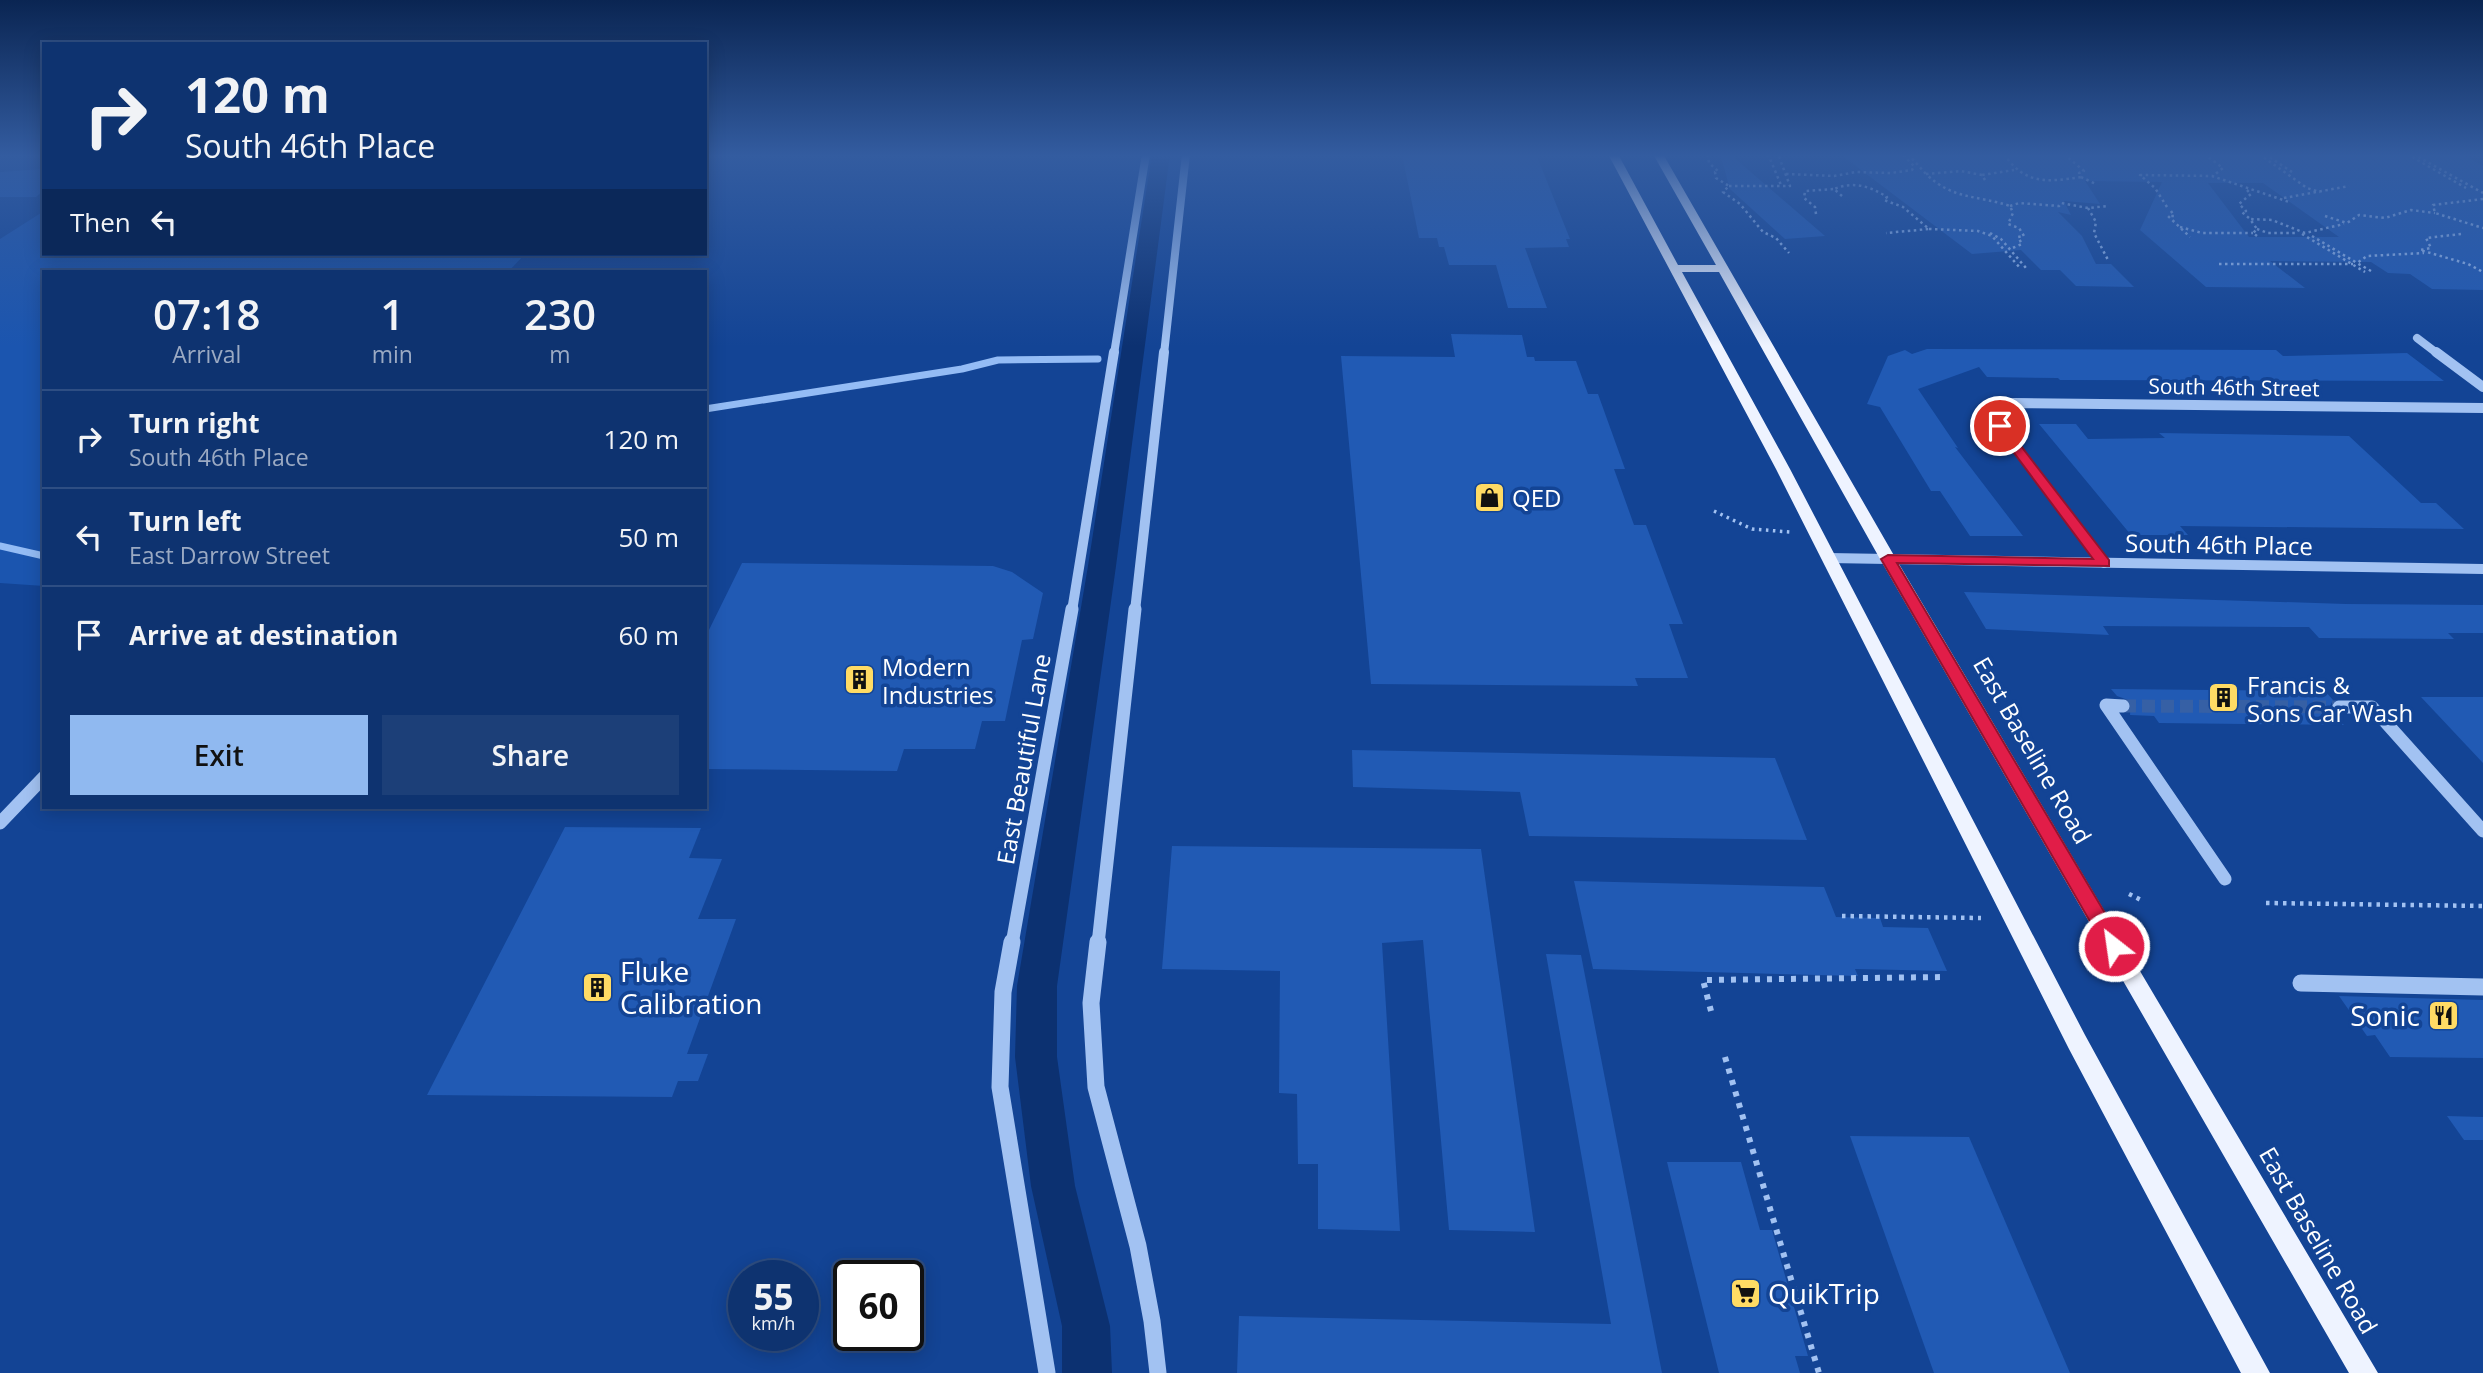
<!DOCTYPE html>
<html lang="en">
<head>
<meta charset="utf-8">
<style>
  body { margin:0; font-family:"Open Sans",sans-serif; background:#1c3f78; color:#f1f3f6; height:100vh; display:flex; flex-direction:column; font-size:26px; white-space:nowrap }
  * { box-sizing:border-box; margin:0 }
  p { font-size:23px; color:#9baac3 }
  .icon { flex:none; width:38px; height:38px; fill:none; stroke:currentColor; stroke-width:2; stroke-linecap:round; stroke-linejoin:round }
  .map { position:relative; flex:1; overflow:hidden }
  .panel { position:absolute; left:42px; top:270px; width:665px; height:539px; display:flex; flex-direction:column; background:#0e3370; border-radius:0px; box-shadow:0 4px 18px #0003,0 0 0 2px #2e4e83 }
  .panel>* { flex:none }
  .guide { position:absolute; left:42px; top:42px; width:665px; height:214px; border-radius:0px; box-shadow:0 4px 18px #0003,0 0 0 2px #2e4e83; background:#0e3370; color:#f1f3f6; overflow:hidden }
  .speed { position:absolute; left:728px; top:1260px; display:flex; gap:14px; font-size:35px; font-weight:700; text-align:center }
  .speed>* { display:grid; place-content:center; width:91px; height:91px; border-radius:50%; background:#0e3370; box-shadow:0 4px 18px #0003,0 0 0 2px #2e4e83; line-height:1 }
  .speed small { font-size:18px; font-weight:400 }
  .speed .limit { border:4px solid #111; border-radius:10px; background:#fff; color:#111 }
  .pin { position:absolute; display:grid; place-items:center; width:60px; height:60px; color:#fff; margin:-30px; border:4px solid #fff; border-radius:50%; box-shadow:0 2px 7px #0007 }
  .me { position:absolute; width:77px; margin:-38px; rotate:330deg; stroke-linejoin:round; filter:drop-shadow(0 0 5px #0008) }
  .turn { display:flex; align-items:center; gap:24px; height:147px; padding:0 28px; font-size:32px }
  .turn .icon { width:91px; height:91px; stroke-width:2.5 }
  .turn b { display:block; font-size:49px; line-height:60px }
  .then { display:flex; align-items:center; height:66px; padding:0 28px; background:#0003; gap:14px; font-size:26px }
  .eta { display:flex; justify-content:space-evenly; align-items:center; height:119px; text-align:center }
  .eta b { font-size:42px; font-weight:600; line-height:49px }
  .cta { display:flex; gap:14px; margin-top:auto; padding:14px 28px }
  .cta a { flex:1; height:80px; border-radius:0px; background:#90b9f0; color:#111; font-size:28px; font-weight:600; line-height:80px; text-align:center }
  .cta a+a { background:#1c3f78; color:#f1f3f6 }
  ul { padding:0; list-style:none }
  li { display:flex; align-items:center; gap:21px; height:98px; padding:0 28px; border-top:2px solid #2e4e83 }
  li div { flex:1 }
  li b { display:block; font-size:26px }
  li em { font-style:normal }
  .map>svg:first-child { display:block }
  .green { fill:#1b55af }
  .lines { fill:none; stroke-linecap:round; stroke-linejoin:round }
  .stream { stroke:#94bcf5; stroke-width:7 }
  .canal { fill:#0c3171; fill-rule:evenodd }
  .building { fill:#215ab4; fill-rule:evenodd }
  .minor-tunnel { stroke:#3660a5; stroke-width:13; stroke-dasharray:13 6; stroke-linecap:butt }
  .path-far3 { stroke:#a2c2f2; stroke-width:2.5; stroke-dasharray:2.5 3.5; stroke-linecap:butt }
  .path-far2 { stroke:#a2c2f2; stroke-width:3.5; stroke-dasharray:2.5 4.5; stroke-linecap:butt }
  .path-far1 { stroke:#a2c2f2; stroke-width:4.5; stroke-dasharray:3.5 5; stroke-linecap:butt }
  .path { stroke:#a2c2f2; stroke-width:6; stroke-dasharray:5 7; stroke-linecap:butt }
  .minor-far3 { stroke:#a2c2f2; stroke-width:8 }
  .minor-far2 { stroke:#a2c2f2; stroke-width:10 }
  .minor-far1 { stroke:#a2c2f2; stroke-width:13 }
  .minor { stroke:#a2c2f2; stroke-width:17 }
  .major { fill:#eef3ff; fill-rule:evenodd }
  .route { fill:#e11d48; stroke:#92132f; stroke-width:2 }
  .labels { text-anchor:middle; dominant-baseline:central; stroke-width:7; stroke-linejoin:round; paint-order:stroke }
  .far-street-label { font-size:21px; fill:#fff; stroke:#134495 }
  .poi-label { font-size:24px; fill:#fff; stroke:#134495; text-anchor:start }
  .street-label { font-size:24px; fill:#fff; stroke:#134495 }
  .near-poi-label { font-size:28px; fill:#fff; stroke:#134495; text-anchor:start }
</style>
</head>
<body>
<div class="map">
<svg width="2483" height="1373" viewBox="0 0 2483 1373">
  <rect width="100%" height="100%" fill="#134495"/>
  <path class="green" d="M44,211V254H525L509,271H44V586L0,583V239Z"/>
  <g class="lines">
    <g class="stream">
      <path d="M705,409L962,369L998,360L1098,359"/>
      <path d="M0,546L44,556"/>
    </g>
    <path class="canal" d="M1152,154H1170L1116,566L1057,986V1057L1075,1186L1110,1326L1112,1373H1062V1326L1031,1186L1015,1057L1017,986L1088,566Z"/>
  </g>
  <g class="building">
    <path d="M1402,154H1536L1570,239H1566L1569,247L1525,248L1547,308H1508L1496,265H1449L1444,247H1439L1437,238H1419Z"/>
    <path d="M1720,154H1730L1825,236L1785,239L1730,189Z"/>
    <path d="M1840,154H2462L2483,166V290L2432,289L2410,274L2388,273L2371,262L2270,261L2305,288L2206,287L2140,230L2162,182L2085,181L2100,204L2064,201L2071,215L2058,212L2082,236L2096,264H2111L2134,287L2076,286L2060,270H2041L2021,250L1972,254ZM2208,183H2263L2339,237H2249Z"/>
    <path d="M44,169V190L36,197H0V172Z"/>
    <path d="M1451,334L1522,335L1527,357H1534L1535,361H1576L1588,394H1598L1625,469H1614L1634,525H1646L1683,624H1669L1688,678H1635L1638,686L1371,684L1341,356L1455,357Z"/>
    <path d="M1927,349L2276,350L2283,356L2407,353L2444,381L2060,380L2058,378L1987,377L1979,367L1918,389L1958,448L1955,447L2023,536H1970L1940,491H1931L1880,407L1867,404L1888,356L1905,350L1912,354Z"/>
    <path d="M2039,424H2076L2088,439L2165,438L2159,433L2349,436L2421,503H2436L2464,529L2180,526L2188,535H2131Z"/>
    <path d="M742,563L993,566L1012,572L1043,593L1033,639L1022,640L1005,721H982L975,749H904L897,771L705,769V638Z"/>
    <path d="M1964,592L2346,604L2483,605V633H2448L2454,639L2319,638L2309,627L2103,626L2109,635L1986,629Z"/>
    <path d="M2111,689L2325,691L2333,700L2330,706L2331,712L2344,725L2159,723L2154,716L2130,715L2131,701L2117,696Z"/>
    <path d="M2421,697H2483V763Z"/>
    <path d="M1352,750L1775,758L1807,840L1529,836L1520,792L1353,787Z"/>
    <path d="M565,827L701,828L689,858L722,859L698,919H736L687,1054H708L698,1081H678L672,1097L427,1095Z"/>
    <path d="M1172,846L1481,849L1535,1232L1449,1230L1423,940L1382,943L1400,1231L1318,1229V1164H1298L1297,1094L1279,1093L1280,971L1162,969Z"/>
    <path d="M1574,881L1824,887L1836,917L1880,918L1883,927L1928,928L1947,971L1855,969L1858,976L1593,969Z"/>
    <path d="M1546,954L1581,955L1662,1373H1237L1239,1316L1611,1324Z"/>
    <path d="M2339,996L2483,1000V1058L2390,1057L2375,1035L2367,1036Z"/>
    <path d="M2447,1116L2483,1117V1140H2464Z"/>
    <path d="M1850,1136L1969,1137L2070,1373H1934Z"/>
    <path d="M1667,1162H1741L1760,1230H1772L1808,1356H1795L1800,1373H1719Z"/>
  </g>
  <g class="lines">
    <path class="minor-tunnel" d="M2123,706L2339,707"/>
    <g class="path-far3">
      <path d="M1708,154L1709,163L1718,171L1715,172L1716,178L1729,186L1723,192L1740,204L1763,232L1776,238L1789,253"/>
      <path d="M1768,154L1781,185"/>
      <path d="M1908,154L1926,174"/>
      <path d="M2004,154C2025,185 2047,182 2081,177"/>
      <path d="M2064,154L2084,171L2079,173L2081,177L2096,184"/>
      <path d="M2204,154L2223,168L2213,176"/>
      <path d="M2259,154L2307,188L2320,192"/>
      <path d="M2265,154L2292,172"/>
      <path d="M2407,154L2466,188"/>
      <path d="M2413,154L2483,193"/>
      <path d="M1786,174L1834,176L1856,172L1891,173L1912,170L1914,166L1902,154"/>
      <path d="M1982,175L1961,171L1926,174C1953,200 1977,195 2010,206L2013,213L2008,224L2019,228L2024,236L2018,237L2022,244L2010,249"/>
      <path d="M1985,180L1982,175L2014,170"/>
      <path d="M1729,186H1790L1778,154"/>
      <path d="M2247,190L2251,194L2239,204L2246,211L2242,212L2250,219"/>
      <path d="M1842,196L1834,189C1853,181 1870,186 1887,197L1884,200L1903,207L1929,229L1886,233"/>
      <path d="M2284,198L2349,186"/>
      <path d="M2483,199L2433,205L2435,213L2483,228"/>
      <path d="M2010,206L2019,203L2059,206L2061,203L2088,208L2109,206"/>
      <path d="M2167,207L2155,188L2140,175L2212,176L2289,202"/>
      <path d="M2088,208L2096,222L2094,233L2108,260"/>
      <path d="M2171,211L2174,216H2168L2190,237"/>
      <path d="M1816,214L1815,207L1804,198L1805,191L1834,189"/>
      <path d="M2325,216L2347,223L2359,215L2385,218L2411,210L2435,213"/>
      <path d="M2180,227L2202,233H2253"/>
      <path d="M1929,229L1978,231L1992,236L2020,268"/>
      <path d="M2257,229L2268,233H2297"/>
      <path d="M1990,233L2001,239L2026,268"/>
      <path d="M2302,234L2365,272"/>
      <path d="M2461,234L2426,238L2431,248L2420,250L2468,264L2483,272"/>
      <path d="M2257,236L2253,233L2257,229L2250,219L2272,220L2305,233L2344,224"/>
      <path d="M2312,236L2357,263"/>
      <path d="M2219,264H2353"/>
      <path d="M2371,271L2357,263L2367,256L2424,253"/>
    </g>
    <path class="path-far2" d="M1714,511L1752,529L1790,532"/>
    <g class="path-far1">
      <path d="M2129,894L2143,901"/>
      <path d="M2266,903L2483,906"/>
      <path d="M1842,916L1981,918"/>
    </g>
    <g class="path">
      <path d="M1711,1011L1703,980L1946,977"/>
      <path d="M1725,1057L1819,1373"/>
    </g>
    <g class="minor-far3">
      <path d="M2417,338L2438,354"/>
      <path d="M1114,354L1146,154"/>
      <path d="M1164,354L1186,154"/>
    </g>
    <g class="minor-far2">
      <path d="M2436,352L2483,387"/>
      <path d="M1829,558L2483,569"/>
      <path d="M2104,563L1985,407L2014,403L2483,408"/>
      <path d="M1072,611L1114,352"/>
      <path d="M1135,611L1164,352"/>
    </g>
    <g class="minor-far1">
      <path d="M2123,706L2106,705L2225,879"/>
      <path d="M2339,707H2372L2483,831"/>
      <path d="M0,823L44,777"/>
      <path d="M1012,944L1072,609"/>
      <path d="M1098,944L1135,609"/>
    </g>
    <g class="minor">
      <path d="M1012,942L1003,992L1000,1087L1047,1373"/>
      <path d="M1098,942L1091,1003L1096,1087L1138,1246L1152,1321L1158,1373"/>
      <path d="M2301,983L2483,987"/>
    </g>
    <path class="major" d="M1608,154H1618L1678,265H1716L1653,154H1663L1896,559L2378,1373H2349L1880,559L1719,272H1682L1790,469L2085,1035L2270,1373H2241L2069,1049L1776,469Z"/>
  </g>
  <linearGradient id="sky" x2="0" y2="1"><stop stop-color="#0a2552"/><stop offset="0.45" stop-color="#335ca0"/><stop offset="1" stop-color="#335ca0" stop-opacity="0"/></linearGradient>
  <rect width="2483" height="346" fill="url(#sky)"/>
  <path class="route" d="M2000,423L2004,424L2109,560V566L1897,563L2121,940L2124,946L2121,951L2114,954L2107,951L1881,559L1888,555L2093,559L1994,426Z"/>
  <defs>
    <symbol id="shop-square" viewBox="-11 -11 22 22"><rect x="-9" y="-9" width="18" height="18" rx="4" fill="#ffdb64" stroke="#134495"/><path d="M-5-2.5h2.3a2.7 3.5 0 0 1 5.4 0H5L5.5 6h-11ZM-1.5-2.5h3a1.5 2.3 0 0 0-3 0Z" fill="#111"/></symbol>
    <symbol id="building-square" viewBox="-11 -11 22 22"><rect x="-9" y="-9" width="18" height="18" rx="4" fill="#ffdb64" stroke="#134495"/><path d="M-4-6H4V6H1V3H-1V6H-4ZM-2.5-4.3h1.7v1.8h-1.7ZM.8-4.3h1.7v1.8H.8ZM-2.5-1h1.7V.8h-1.7ZM.8-1h1.7V.8H.8Z" fill="#111"/></symbol>
    <symbol id="restaurant-square" viewBox="-11 -11 22 22"><rect x="-9" y="-9" width="18" height="18" rx="4" fill="#ffdb64" stroke="#134495"/><path d="M-5-6h1v4h1v-4h1v4h1v-4h1v5L-1.5 .5V6h-2V.5L-5-1ZM5-6V6H3V1.5H1.5Q1.5-4 5-6Z" fill="#111"/></symbol>
    <symbol id="supermarket-square" viewBox="-11 -11 22 22"><rect x="-9" y="-9" width="18" height="18" rx="4" fill="#ffdb64" stroke="#134495"/><path d="M-6-5.5h2.5l.6 2H6L4.5 2H-2.5L-4.4-4H-6ZM-1.5 3.2a1.3 1.3 0 1 0 .1 0ZM3 3.2a1.3 1.3 0 1 0 .1 0Z" fill="#111"/></symbol>
  </defs>
  <g fill-rule="evenodd">
    <use href="#shop-square" x="1472" y="480" width="35" height="35"/>
    <use href="#building-square" x="842" y="662" width="35" height="35"/>
    <use href="#building-square" x="2206" y="680" width="35" height="35"/>
    <use href="#building-square" x="580" y="970" width="35" height="35"/>
    <use href="#restaurant-square" x="2426" y="998" width="35" height="35"/>
    <use href="#supermarket-square" x="1728" y="1276" width="35" height="35"/>
  </g>
  <g class="labels">
    <g class="far-street-label">
      <text transform="translate(2234 387) rotate(1)">South 46th Street</text>
    </g>
    <g class="poi-label">
      <text x="1512" y="497">QED</text>
      <text x="882" y="666">Modern<tspan x="882" dy="28">Industries</tspan></text>
      <text x="2247" y="684">Francis &amp;<tspan x="2247" dy="28">Sons Car Wash</tspan></text>
    </g>
    <g class="street-label">
      <text transform="translate(2219 544) rotate(1)">South 46th Place</text>
      <text transform="translate(2033 750) rotate(60)">East Baseline Road</text>
      <text transform="translate(1023 759) rotate(-80)">East Beautiful Lane</text>
      <text transform="translate(2319 1240) rotate(60)">East Baseline Road</text>
    </g>
    <g class="near-poi-label">
      <text x="620" y="971">Fluke<tspan x="620" dy="32">Calibration</tspan></text>
      <text x="2420" y="1015" text-anchor="end">Sonic</text>
      <text x="1768" y="1293">QuikTrip</text>
    </g>
  </g>
</svg>
<div class="speed"><div>55<small>km/h</small></div><div class="limit">60</div></div>
<div class="pin" style="left:2000px;top:426px;background:#d93025"><svg class="icon" aria-label="arrive" viewBox="0 0 24 24"><path d="M6 21V4h12l-3 4 3 4H6"/></svg></div>
<svg class="me" style="left:2114px;top:946px" viewBox="-20 -20 40 40"><circle r="17" fill="#e11d48" stroke="#fff" stroke-width="3"/><path d="M0-11L8 9 0 5-8 9z" fill="#fff"/></svg>
<div class="guide">
<div class="turn"><svg class="icon" aria-label="right" viewBox="0 0 24 24"><path d="M7 20v-9h11M14 6l5 5-5 5"/></svg><div><b>120 m</b>South 46th Place</div></div>
<div class="then">Then<svg class="icon" aria-label="left" viewBox="0 0 24 24"><path d="M17 20v-9H6M10 6l-5 5 5 5"/></svg></div>
</div>
<section class="panel">
<div class="eta">
<div><b>07:18</b><p>Arrival</p></div>
<div><b>1</b><p>min</p></div>
<div><b>230</b><p>m</p></div>
</div>
<ul>
<li><svg class="icon" aria-label="right" viewBox="0 0 24 24"><path d="M7 20v-9h11M14 6l5 5-5 5"/></svg><div><b>Turn right</b><p>South 46th Place</p></div><em>120 m</em></li>
<li><svg class="icon" aria-label="left" viewBox="0 0 24 24"><path d="M17 20v-9H6M10 6l-5 5 5 5"/></svg><div><b>Turn left</b><p>East Darrow Street</p></div><em>50 m</em></li>
<li><svg class="icon" aria-label="arrive" viewBox="0 0 24 24"><path d="M6 21V4h12l-3 4 3 4H6"/></svg><div><b>Arrive at destination</b></div><em>60 m</em></li>
</ul>
<div class="cta"><a>Exit</a><a>Share</a></div>
</section>
</div>
</body>
</html>
